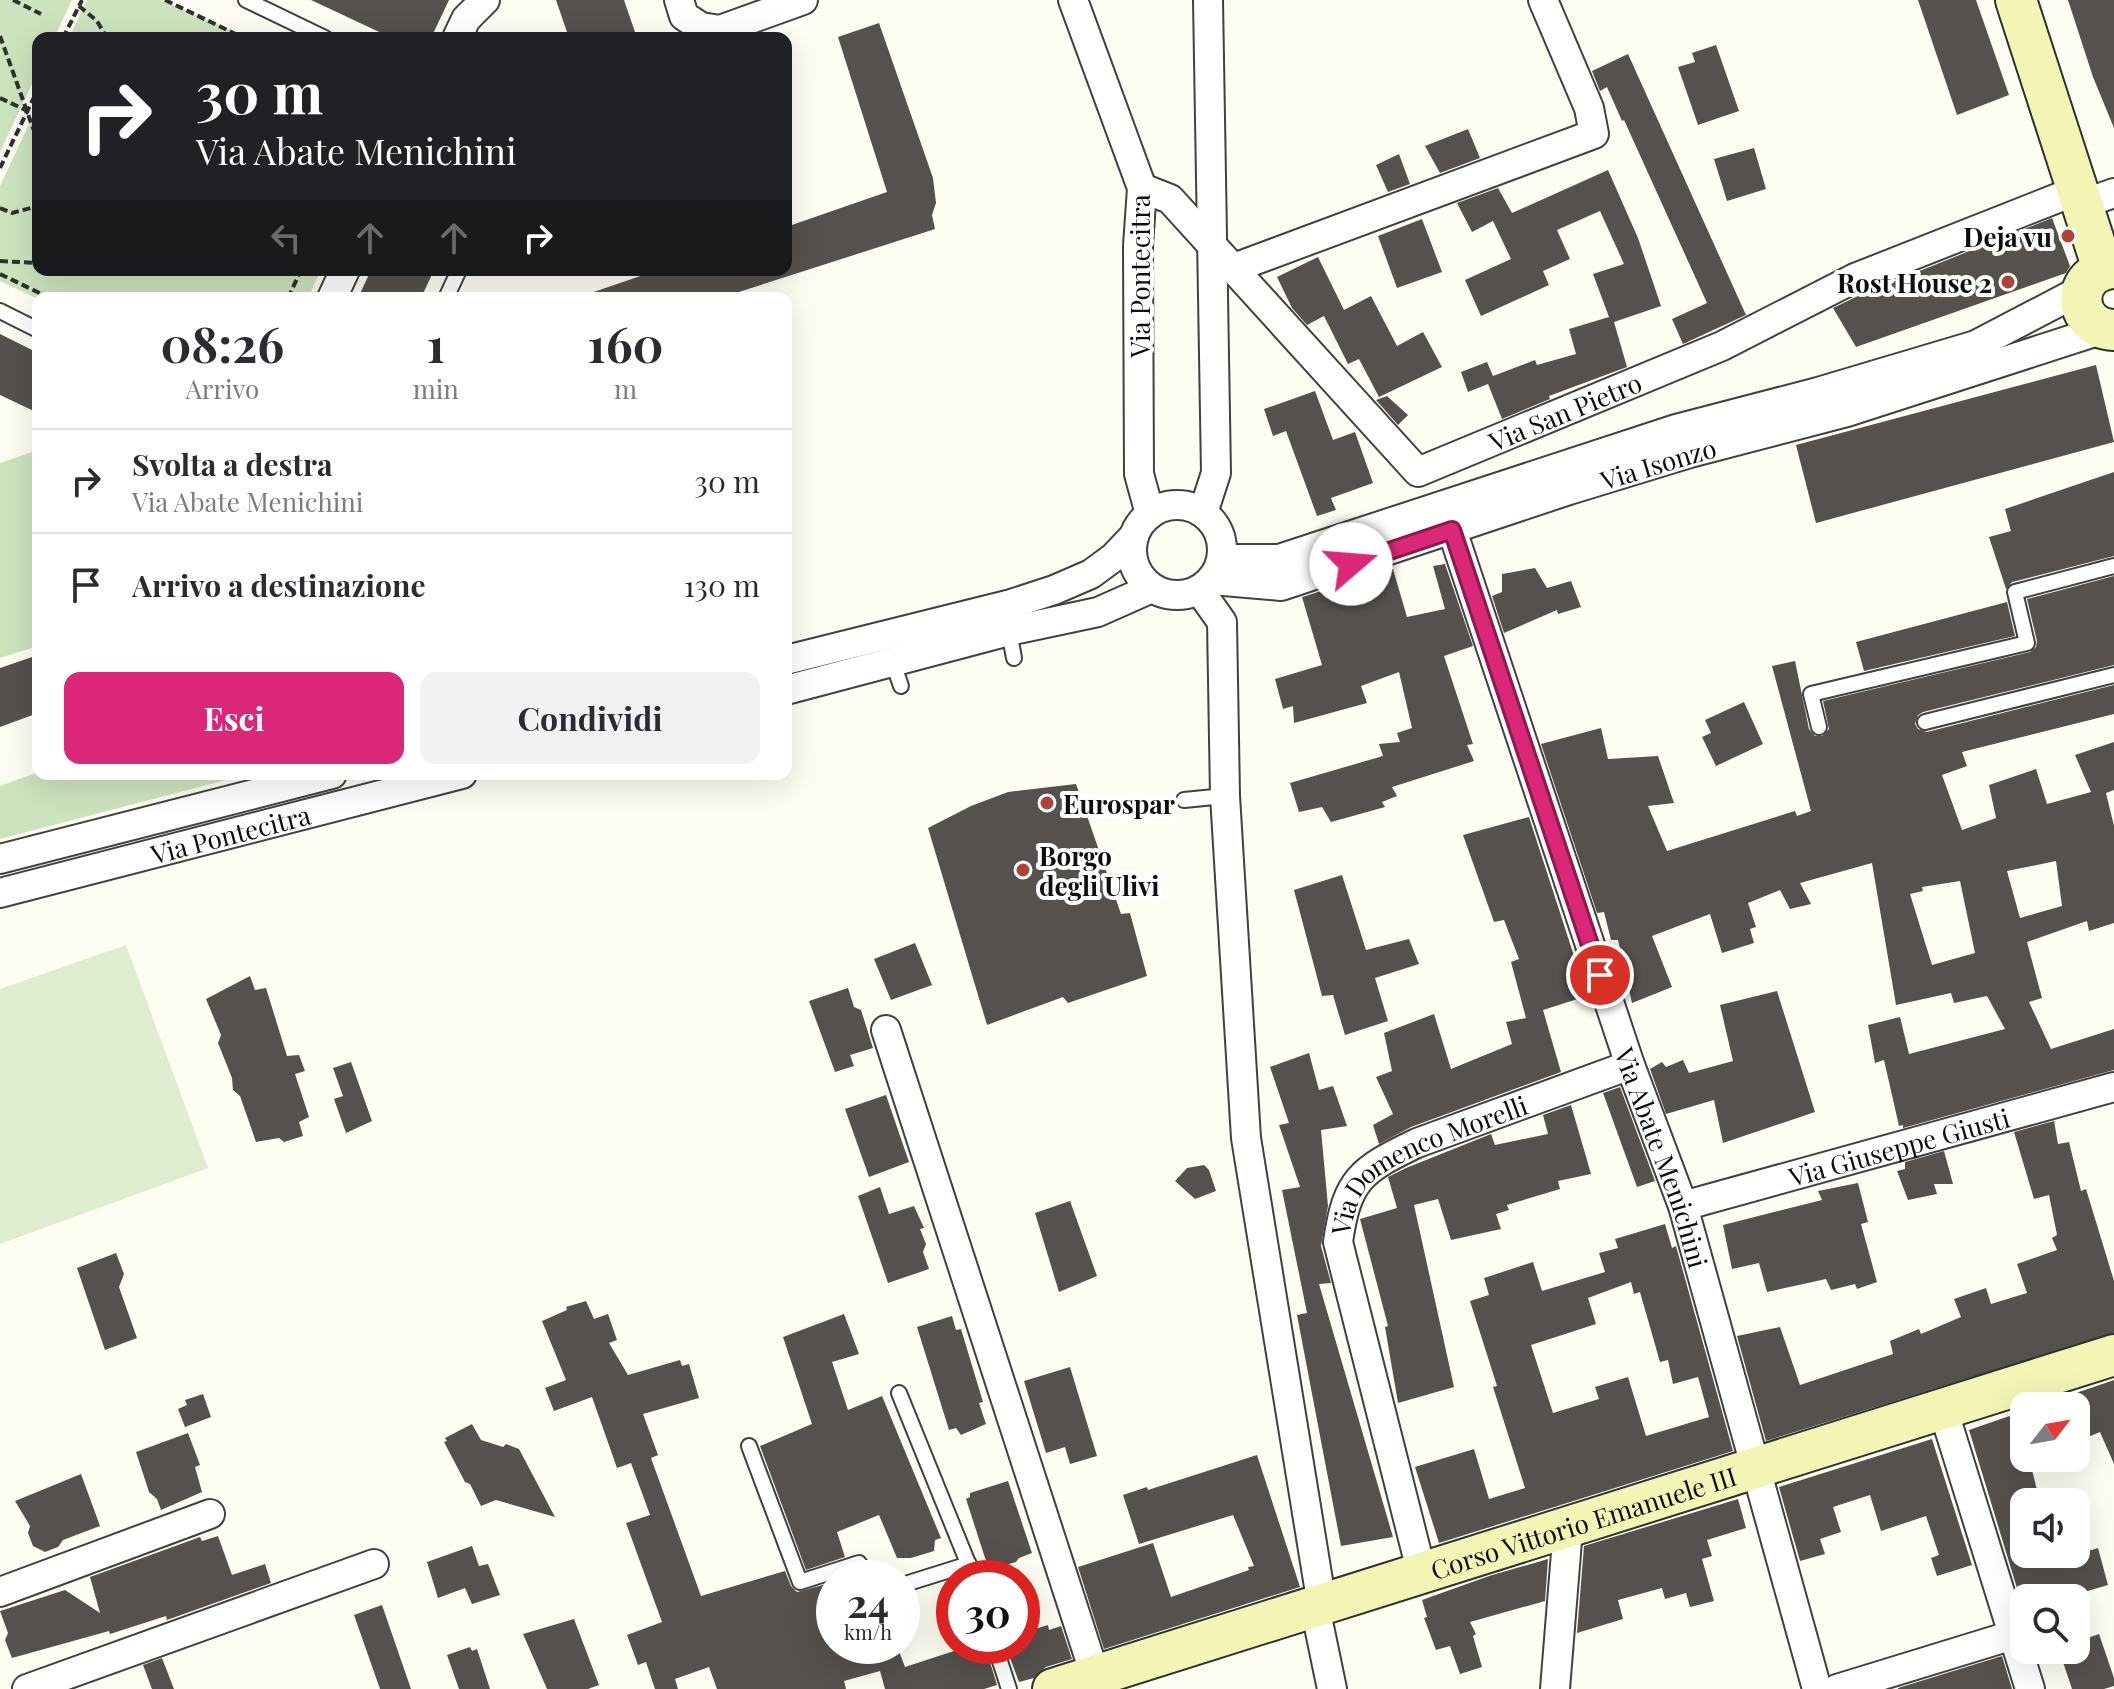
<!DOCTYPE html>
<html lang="it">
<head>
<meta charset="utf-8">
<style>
  body { margin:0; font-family:"Playfair Display",serif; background:#f2f2f3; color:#2b2b33; height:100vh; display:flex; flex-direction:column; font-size:30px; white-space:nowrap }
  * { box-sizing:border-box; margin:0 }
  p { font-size:26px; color:#7c7c81 }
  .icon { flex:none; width:44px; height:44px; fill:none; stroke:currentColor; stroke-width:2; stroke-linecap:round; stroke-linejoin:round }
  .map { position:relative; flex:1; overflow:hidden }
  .sheet { position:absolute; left:32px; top:292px; width:760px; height:488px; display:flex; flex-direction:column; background:#fff; border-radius:16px; box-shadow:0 8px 32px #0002 }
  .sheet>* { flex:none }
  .banner { position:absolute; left:32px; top:32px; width:760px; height:244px; border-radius:16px; box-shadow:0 8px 32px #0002; background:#202124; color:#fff; overflow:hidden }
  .needle { width:52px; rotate:59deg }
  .tools { position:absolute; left:2010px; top:1392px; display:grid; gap:16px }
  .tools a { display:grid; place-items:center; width:80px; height:80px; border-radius:16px; background:#fff; box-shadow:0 8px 32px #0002; font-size:40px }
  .speed { position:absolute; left:816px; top:1560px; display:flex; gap:16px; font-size:40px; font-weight:700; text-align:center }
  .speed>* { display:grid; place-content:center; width:104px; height:104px; border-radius:50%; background:#fff; box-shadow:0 8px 32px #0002; line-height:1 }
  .speed small { font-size:20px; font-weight:400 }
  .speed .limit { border:12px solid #d22; background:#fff; color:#111 }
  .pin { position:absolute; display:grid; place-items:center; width:68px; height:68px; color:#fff; margin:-34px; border:4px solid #fff; border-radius:50%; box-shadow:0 2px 8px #0007 }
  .me { position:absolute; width:88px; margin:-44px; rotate:72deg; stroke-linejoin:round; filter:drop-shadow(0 0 6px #0008) }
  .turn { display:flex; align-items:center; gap:28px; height:168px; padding:0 32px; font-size:36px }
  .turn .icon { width:104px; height:104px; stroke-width:2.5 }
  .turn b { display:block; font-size:56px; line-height:68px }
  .lanes { display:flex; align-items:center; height:76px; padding:0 32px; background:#0003; justify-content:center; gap:40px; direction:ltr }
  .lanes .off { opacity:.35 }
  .eta { display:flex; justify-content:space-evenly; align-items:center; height:136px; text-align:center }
  .eta b { font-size:48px; font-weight:700; line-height:56px }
  .button { display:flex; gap:16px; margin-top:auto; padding:16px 32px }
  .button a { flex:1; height:92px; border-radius:16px; background:#db2777; color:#fff; font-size:32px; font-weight:700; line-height:92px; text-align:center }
  .button a+a { background:#f2f2f3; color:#2b2b33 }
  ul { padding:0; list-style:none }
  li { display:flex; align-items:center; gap:24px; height:104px; padding:0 32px; border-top:2px solid #e1e1e2 }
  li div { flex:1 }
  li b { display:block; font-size:30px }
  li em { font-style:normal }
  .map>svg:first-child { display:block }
  .green { fill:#cce4be }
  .pitch { fill:#deeccf }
  .building { fill:#55514c; fill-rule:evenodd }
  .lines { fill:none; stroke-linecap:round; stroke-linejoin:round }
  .lane-casing { stroke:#414141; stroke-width:18 }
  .street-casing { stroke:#414141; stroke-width:32 }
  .secondary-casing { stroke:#303030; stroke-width:44 }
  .path { stroke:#303030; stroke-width:4; stroke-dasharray:8 4; stroke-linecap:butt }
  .lane { stroke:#fff; stroke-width:14 }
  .street { stroke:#fff; stroke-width:28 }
  .secondary { stroke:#f2f5b4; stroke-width:40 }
  .route-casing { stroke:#8e194d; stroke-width:20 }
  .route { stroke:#db2777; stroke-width:14 }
  .poi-dot { fill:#ad4337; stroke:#fff; stroke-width:3 }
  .labels { text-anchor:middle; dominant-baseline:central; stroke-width:8; stroke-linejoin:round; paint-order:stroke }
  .poi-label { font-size:26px; font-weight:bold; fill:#0e0e0e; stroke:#fff; text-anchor:end }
  .street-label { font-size:26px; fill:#0e0e0e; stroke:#fff }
</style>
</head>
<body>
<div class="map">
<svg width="2114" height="1689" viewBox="0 0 2114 1689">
  <rect width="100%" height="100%" fill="#fdfdf1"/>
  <g class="green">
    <path d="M0,0H72L54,38H38V71L0,152Z"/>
    <path d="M87,0H162L249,38H69Z"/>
    <path d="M38,105V270H321L308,298L38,299L0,281V186Z"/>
    <path d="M38,450V646L0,658V463Z"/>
    <path d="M38,772L160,774L162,777L171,774H249L0,839V786Z"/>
  </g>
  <path class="pitch" d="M126,945L208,1168L0,1244V989Z"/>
  <g class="building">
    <path d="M311,0H449L431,38H392Z"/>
    <path d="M556,0H624L637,38H569Z"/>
    <path d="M1918,0H1976L2009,95L1957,115Z"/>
    <path d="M2068,0H2114V128L2093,77Z"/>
    <path d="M879,23L933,178L936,203L932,215L935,229L720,298H585V295L658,270H786V227L887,192L838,37Z"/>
    <path d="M1716,45L1739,111L1698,125L1678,67L1695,62L1692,53Z"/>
    <path d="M1628,54L1746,315L1683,344L1672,319L1707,303L1624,120L1622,121L1607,87L1600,91L1592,71Z"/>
    <path d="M1468,129L1480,158L1440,173L1425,146Z"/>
    <path d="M1754,148L1766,189L1727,201L1714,159Z"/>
    <path d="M1399,154L1410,184L1388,192L1376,165Z"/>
    <path d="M1608,170L1638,238L1661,306L1614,322L1627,367L1549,396L1550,399L1502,419L1488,384L1468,392L1461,372L1487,362L1493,376L1535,360L1537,365L1576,354L1569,329L1609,317L1593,274L1624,264L1600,211L1557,230L1570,259L1543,271L1549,285L1481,316L1465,280L1511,259L1493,221L1472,232L1457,203L1498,188L1512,213Z"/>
    <path d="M2052,218L2070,266L2066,273L1856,347L1833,308L1862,294Z"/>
    <path d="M1422,219L1442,272L1397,288L1378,236Z"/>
    <path d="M1318,257L1344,310L1371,296L1397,346L1423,332L1442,367L1379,397L1359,359L1348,364L1324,316L1307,325L1292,308L1277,277Z"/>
    <path d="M371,270H434L421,298H358Z"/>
    <path d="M0,334L38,353V413L0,395Z"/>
    <path d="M2096,365L2114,442L1816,523L1796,445Z"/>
    <path d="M1315,391L1333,440L1355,432L1373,483L1331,498L1336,510L1317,516L1286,431L1273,436L1264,409Z"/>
    <path d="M1387,396L1408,415L1398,425L1376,400Z"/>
    <path d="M2114,472V556L2012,582L2006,589L1989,537L2011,531L2005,509Z"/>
    <path d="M1445,564L1473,646L1444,656L1473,744L1467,745L1474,761L1392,787L1397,796L1382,802L1385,807L1331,822L1322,807L1299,812L1290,783L1383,756L1379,744L1400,742L1397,733L1412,728L1399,672L1361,686L1367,703L1294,723L1293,706L1283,709L1275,679L1322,665L1302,597L1393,569L1407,617L1445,609L1433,566Z"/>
    <path d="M1535,568L1547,588L1571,581L1581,607L1558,614L1557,610L1504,633L1492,596L1502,592V574Z"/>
    <path d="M2114,576V665L1923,712L1918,715L1915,724L1918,729L1927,732L2114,685V714L1962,752L1967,766L1942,775L1962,830L1996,818L1989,785L2036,769L2047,804L2091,792L2075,755L2114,742V790L2106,793L2114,826V923L2089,931L2087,921L2027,942L2042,998L2029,1002L2051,1049L2114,1029V1070L1903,1128V1125L1899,1126L1884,1060L1875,1063L1868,1025L1900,1017L1909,1054L2005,1029L1987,996L1954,1003L1951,993L1896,1005L1872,863L1800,883L1811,904L1790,909L1780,890L1748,903L1756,927L1750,929L1754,943L1722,953L1710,914L1652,936L1672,987L1632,1003L1618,940H1611L1604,912L1597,913L1541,744L1601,728L1608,759L1658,756L1674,803L1648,806L1667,851L1795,811L1797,816L1811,811L1772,666L1795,661L1809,729L1815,736H1822L1829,729L1823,701L2030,652L2036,647L2037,641L2027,599ZM2056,861L2062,906L2020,918L2007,871ZM1960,881L1975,953L1932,965L1910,894L1923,891L1922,887Z"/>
    <path d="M2007,602L2015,636L1864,671L1856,642Z"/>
    <path d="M38,655V713L0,727V668Z"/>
    <path d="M1744,702L1763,744L1716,766L1702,737L1711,733L1705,720Z"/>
    <path d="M1076,784L1121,914L1130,913L1147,976L1068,1003L1063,997L987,1025L928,828L971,806L1008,792Z"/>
    <path d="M1529,817L1587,996L1543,1010L1561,1072L1411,1127L1379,1144L1373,1125L1393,1114L1376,1077L1392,1071L1384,1033L1434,1014L1451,1069L1512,1044L1506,1022L1526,1018L1511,962L1519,959L1504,920L1494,922L1463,835Z"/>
    <path d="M1342,875L1366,950L1409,939L1419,964L1375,978L1388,1021L1345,1035L1333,995L1322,996L1294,890Z"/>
    <path d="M915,943L932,985L891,1000L874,959Z"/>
    <path d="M250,976L255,990L266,988L287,1056L299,1055L305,1071L295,1074L309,1117L299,1122L303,1136L284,1142L279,1138L256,1142L240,1096L233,1090L232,1078L218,1043L221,1035L206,999Z"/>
    <path d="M848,988L854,1007L861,1010L873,1048L850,1055L854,1066L835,1072L809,1001Z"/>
    <path d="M1777,991L1815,1112L1723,1143L1714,1100L1666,1114L1650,1069L1662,1062L1666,1067L1683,1060L1689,1073L1733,1061L1720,1005Z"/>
    <path d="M1309,1053L1319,1090L1333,1086L1347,1126L1321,1130L1328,1206L1321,1246L1331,1283L1319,1284L1393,1537L1341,1546L1297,1315L1307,1313L1282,1190L1300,1187L1279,1125L1289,1123L1270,1067Z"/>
    <path d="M351,1062L372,1121L346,1133L334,1099L343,1096L333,1068Z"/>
    <path d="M1620,1087L1655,1181L1637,1187L1603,1093Z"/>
    <path d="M886,1095L909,1162L869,1177L845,1109Z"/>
    <path d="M1571,1105L1591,1174L1558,1181L1560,1189L1507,1205L1509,1210L1496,1214L1501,1229L1451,1240L1438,1199L1414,1205L1454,1387L1398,1403L1385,1327L1388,1326L1360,1219L1397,1208L1388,1177L1406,1168L1491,1134L1495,1145L1548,1134L1543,1115Z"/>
    <path d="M2054,1121L2058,1144L2069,1142L2081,1191L2086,1189L2114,1281V1333L1766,1441L1737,1336L1780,1327L1800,1385L1893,1354L1890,1341L1919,1329L1921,1334L1961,1317L1954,1299L1986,1288L1991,1304L2027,1293L2017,1264L2057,1250L2052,1238L2057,1235L2049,1195L2034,1199L2014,1132Z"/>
    <path d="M1944,1151L1953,1184H1934L1937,1194L1908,1200L1897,1171L1905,1169V1162Z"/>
    <path d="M1204,1165L1209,1170L1216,1191L1195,1199L1175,1181L1187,1168Z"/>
    <path d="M1858,1183L1868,1222L1861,1224L1877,1282L1857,1289L1855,1284L1831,1290L1826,1279L1767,1292L1759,1263L1732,1269L1723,1225L1822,1200L1818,1191Z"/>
    <path d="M880,1187L889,1214L914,1206L924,1228L920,1229L926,1244L923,1252L929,1269L888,1283L858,1196Z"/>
    <path d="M1070,1201L1097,1276L1059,1292L1035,1213Z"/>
    <path d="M1665,1224L1672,1248L1676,1246L1733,1451L1439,1543L1415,1467L1474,1449L1489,1499L1525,1488L1493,1387L1497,1386L1470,1301L1489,1295L1484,1278L1533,1262L1542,1291L1605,1272L1599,1253L1618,1248L1615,1239ZM1631,1282L1634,1294L1640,1292L1660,1362L1668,1360L1673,1384L1698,1377L1709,1417L1646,1436L1628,1377L1595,1387L1599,1399L1553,1413L1531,1345L1596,1324L1588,1298Z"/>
    <path d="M116,1253L124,1274L119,1287L137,1338L105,1350L77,1268Z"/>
    <path d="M586,1301L594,1319L608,1314L617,1340L609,1343L628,1375L680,1360L682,1366L689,1364L699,1398L643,1414L658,1455L651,1458L701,1596L785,1571L791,1586L797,1592L834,1582V1646H897L905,1667L957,1650L955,1646H985L997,1685L984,1689H885L880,1671L844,1681L846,1689H717L709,1667L675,1679L678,1689H655L646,1662L638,1665L627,1635L662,1622L626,1523L650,1515L631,1463L617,1468L592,1397L554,1411L545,1388L566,1380L542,1321L567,1310L566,1307Z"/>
    <path d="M844,1314L859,1354L832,1362L848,1410L882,1396L941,1538L935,1540L934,1551L911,1558H897L879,1515L837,1532L845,1557L806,1570L760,1446L812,1424L783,1337Z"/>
    <path d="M952,1316L956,1330L961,1329L983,1402L979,1403L986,1424L961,1435L956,1428L949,1430L917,1327Z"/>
    <path d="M1070,1367L1097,1456L1070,1464L1065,1447L1046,1453L1024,1381Z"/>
    <path d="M2114,1380V1464L2100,1432L2076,1442V1393Z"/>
    <path d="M203,1394L211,1417L185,1427L178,1409L187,1405L185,1400Z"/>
    <path d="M2024,1411V1458H2029L2040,1502H2024V1554L2030,1568L2098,1548L2108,1585L2064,1598H2020L1969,1430Z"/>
    <path d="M472,1424L481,1440L503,1447L506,1444L519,1449L555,1517L496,1500L481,1506L470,1484L465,1482L444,1442L447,1441L445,1438Z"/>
    <path d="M188,1433L200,1465L195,1467L202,1492L161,1510L157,1499L149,1492L136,1452Z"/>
    <path d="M1932,1439L1972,1565L1937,1576L1931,1558L1939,1555L1926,1516L1881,1531L1870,1495L1833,1507L1841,1532L1820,1539L1825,1554L1800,1561L1779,1487Z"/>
    <path d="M1257,1455L1300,1587L1104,1649L1078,1567L1153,1543L1171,1597L1249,1570L1248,1567L1254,1566L1233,1515L1139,1544L1123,1495L1147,1487L1148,1490Z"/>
    <path d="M81,1474L100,1526L63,1540L58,1547L45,1552L33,1546L28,1533L30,1526L15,1501Z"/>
    <path d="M1008,1481L1032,1553L1019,1558L1016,1562L999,1567L987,1564L966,1499L970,1497V1493Z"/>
    <path d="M1738,1499L1746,1528L1707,1540L1712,1556L1702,1559L1714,1601L1690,1607L1686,1593L1665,1599L1662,1588L1618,1600L1623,1619L1577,1633L1584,1546Z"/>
    <path d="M218,1536L232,1575L265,1564L271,1583L167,1620L166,1616L110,1634L109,1631L12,1658L5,1640L8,1633L0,1611L65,1590L100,1613L90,1577L200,1537L202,1541Z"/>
    <path d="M472,1546L479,1566L488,1564L500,1595L472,1604L465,1588L438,1598L427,1562Z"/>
    <path d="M1548,1559L1545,1601L1470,1622L1476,1634L1473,1636L1482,1667L1460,1674L1450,1646L1436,1650L1424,1618L1427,1617L1422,1600L1489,1576Z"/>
    <path d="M382,1605L411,1689H380L354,1615Z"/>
    <path d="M574,1619L599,1685L588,1689H547L523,1634Z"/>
    <path d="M1048,1625L1049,1630L1061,1626L1072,1659L1046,1667L1034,1678L1019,1682L1006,1647L1022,1646V1633Z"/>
    <path d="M2099,1634L2114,1678V1686L2104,1689H2072L2059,1650H2076V1642Z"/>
    <path d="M470,1647L472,1651L477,1649L490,1689H459L447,1655Z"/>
    <path d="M2002,1656L2012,1689H1898V1688Z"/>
    <path d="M162,1658L174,1689H152L143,1665Z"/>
  </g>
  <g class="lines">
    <defs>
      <g id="lane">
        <path d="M246,0L325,38"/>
        <path d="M446,298L459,270"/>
        <path d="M0,311L38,330"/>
        <path d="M1009,631L1014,658"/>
        <path d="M893,663L901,686"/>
        <path d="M1925,722L2114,675"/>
        <path d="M1819,727L1811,694L2027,643L2015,592L2114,566"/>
        <path d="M1184,800L1225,796"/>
        <path d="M899,1393L974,1578"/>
        <path d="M749,1446L800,1582L859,1563L868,1578"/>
        <path d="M902,1585L969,1564"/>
        <path d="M995,1646L1009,1689"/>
      </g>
      <g id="street">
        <path d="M679,0L684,16L701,27L720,30L803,0"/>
        <path d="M1073,0L1142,188L1138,246L1139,474L1150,514"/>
        <path d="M457,38L466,19L485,0"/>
        <path id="s1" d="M1142,188L1170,199L1418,472L1722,346L1855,278L2078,190"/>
        <path d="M2083,204L2114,193"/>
        <path d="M1234,268L1594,134L1589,108L1543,0"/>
        <path d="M332,298L345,270"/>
        <circle cx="1177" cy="550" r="45"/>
        <path d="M1203,513L1216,473L1208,0"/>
        <path id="s2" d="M1452,530L1630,1065L1683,1206L1817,1689"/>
        <path d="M1223,559H1279L1676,429L1818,392L1976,345L2083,289"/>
        <path id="s3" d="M1212,580L1281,586L1569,490L1690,453L1847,412L2104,329"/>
        <path d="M1200,591L1222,622L1225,796L1246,1138L1322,1605"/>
        <path d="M786,660L1011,604L1054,590L1091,574L1114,557L1134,536"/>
        <path d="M786,690L1009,631L1098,612L1152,588"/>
        <path d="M0,859L332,774"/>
        <path id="s4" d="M0,893L462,774"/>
        <path d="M886,1030L1095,1675"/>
        <path id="s5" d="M1683,1206L2114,1087"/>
        <path d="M1943,1409L2030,1689"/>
        <path id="s6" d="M1422,1574L1338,1242C1347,1179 1361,1170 1417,1143L1630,1065"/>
        <path d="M0,1592L210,1514"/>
        <path d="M1315,1607L1332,1689"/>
        <path d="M27,1689L374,1564"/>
        <path d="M1555,1689L1568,1528"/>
        <path d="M1837,1689L2013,1635"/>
      </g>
      <g id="secondary">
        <path d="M2016,0L2103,269"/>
        <path d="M2114,268C2070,271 2071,328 2114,330"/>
        <path id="s7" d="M1053,1689L2114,1355"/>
      </g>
    </defs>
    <use href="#lane" class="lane-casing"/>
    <use href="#street" class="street-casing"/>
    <use href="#secondary" class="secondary-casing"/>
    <g class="path">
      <path d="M13,0L41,14"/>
      <path d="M165,0L244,38"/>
      <path d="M79,6L97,21L107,38"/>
      <path d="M0,36L38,142"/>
      <path d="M63,38L82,0"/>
      <path d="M0,98L38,116"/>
      <path d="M0,168L38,89"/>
      <path d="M0,208L12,213L38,206"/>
      <path d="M0,261L38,263"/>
      <path d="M0,274L50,298"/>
      <path d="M288,298L301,270"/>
    </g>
    <use href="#lane" class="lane"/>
    <use href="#street" class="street"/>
    <use href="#secondary" class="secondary"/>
  </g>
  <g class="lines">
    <defs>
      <path id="route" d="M1351,564L1452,530L1600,975"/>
    </defs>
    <use href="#route" class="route-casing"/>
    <use href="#route" class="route"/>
  </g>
  <g class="poi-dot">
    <circle cx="2068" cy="236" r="8"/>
    <circle cx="2008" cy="282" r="8"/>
    <circle cx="1047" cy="803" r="8"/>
    <circle cx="1023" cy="870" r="8"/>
  </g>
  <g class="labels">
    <g class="poi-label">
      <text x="2052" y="236">Deja vu</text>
      <text x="1992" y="282">Rost House 2</text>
      <text x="1063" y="803" text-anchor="start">Eurospar</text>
      <text x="1039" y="855" text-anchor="start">Borgo<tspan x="1039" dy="30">degli Ulivi</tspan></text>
    </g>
    <g class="street-label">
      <text transform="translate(1139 276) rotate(-90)">Via Pontecitra</text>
      <text stroke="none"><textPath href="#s1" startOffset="558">Via San Pietro</textPath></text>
      <text stroke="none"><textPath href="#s3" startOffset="466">Via Isonzo</textPath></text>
      <text stroke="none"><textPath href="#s4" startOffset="238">Via Pontecitra</textPath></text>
      <text stroke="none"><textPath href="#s5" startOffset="224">Via Giuseppe Giusti</textPath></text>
      <text stroke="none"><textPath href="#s2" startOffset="662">Via Abate Menichini</textPath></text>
      <text stroke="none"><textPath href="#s6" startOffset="472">Via Domenco Morelli</textPath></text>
      <text stroke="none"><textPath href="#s7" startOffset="556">Corso Vittorio Emanuele III</textPath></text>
    </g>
  </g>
</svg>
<div class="tools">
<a><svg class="needle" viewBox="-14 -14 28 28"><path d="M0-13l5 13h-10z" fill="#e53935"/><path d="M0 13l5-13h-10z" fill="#7c7c81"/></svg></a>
<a><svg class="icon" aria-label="sound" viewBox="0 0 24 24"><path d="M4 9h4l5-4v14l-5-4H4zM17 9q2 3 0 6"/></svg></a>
<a><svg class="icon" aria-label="search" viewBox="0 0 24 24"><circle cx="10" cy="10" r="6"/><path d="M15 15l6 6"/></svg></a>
</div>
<div class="speed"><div>24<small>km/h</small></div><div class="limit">30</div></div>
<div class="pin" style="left:1600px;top:975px;background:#d93025"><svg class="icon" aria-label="arrive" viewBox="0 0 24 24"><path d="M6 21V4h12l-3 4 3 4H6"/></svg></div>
<svg class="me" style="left:1351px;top:564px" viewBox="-20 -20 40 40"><circle r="19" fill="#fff"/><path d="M0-13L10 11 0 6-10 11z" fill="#db2777"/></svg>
<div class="banner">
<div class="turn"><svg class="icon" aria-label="right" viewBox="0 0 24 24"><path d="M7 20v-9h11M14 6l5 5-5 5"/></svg><div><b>30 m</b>Via Abate Menichini</div></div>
<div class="lanes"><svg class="icon off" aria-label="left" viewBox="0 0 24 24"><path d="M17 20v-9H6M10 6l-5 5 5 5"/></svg><svg class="icon off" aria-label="ahead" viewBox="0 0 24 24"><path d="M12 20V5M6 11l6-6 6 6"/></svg><svg class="icon off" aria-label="ahead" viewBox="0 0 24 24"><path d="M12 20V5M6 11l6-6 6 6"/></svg><svg class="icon" aria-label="right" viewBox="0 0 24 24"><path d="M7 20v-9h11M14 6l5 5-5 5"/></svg></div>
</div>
<section class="sheet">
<div class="eta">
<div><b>08:26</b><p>Arrivo</p></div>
<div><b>1</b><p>min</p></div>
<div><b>160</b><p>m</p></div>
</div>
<ul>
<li><svg class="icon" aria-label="right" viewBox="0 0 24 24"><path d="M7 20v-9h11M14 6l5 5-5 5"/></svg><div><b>Svolta a destra</b><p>Via Abate Menichini</p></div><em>30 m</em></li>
<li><svg class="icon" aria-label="arrive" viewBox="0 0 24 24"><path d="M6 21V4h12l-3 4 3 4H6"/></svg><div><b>Arrivo a destinazione</b></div><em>130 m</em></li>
</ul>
<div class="button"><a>Esci</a><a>Condividi</a></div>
</section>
</div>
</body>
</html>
